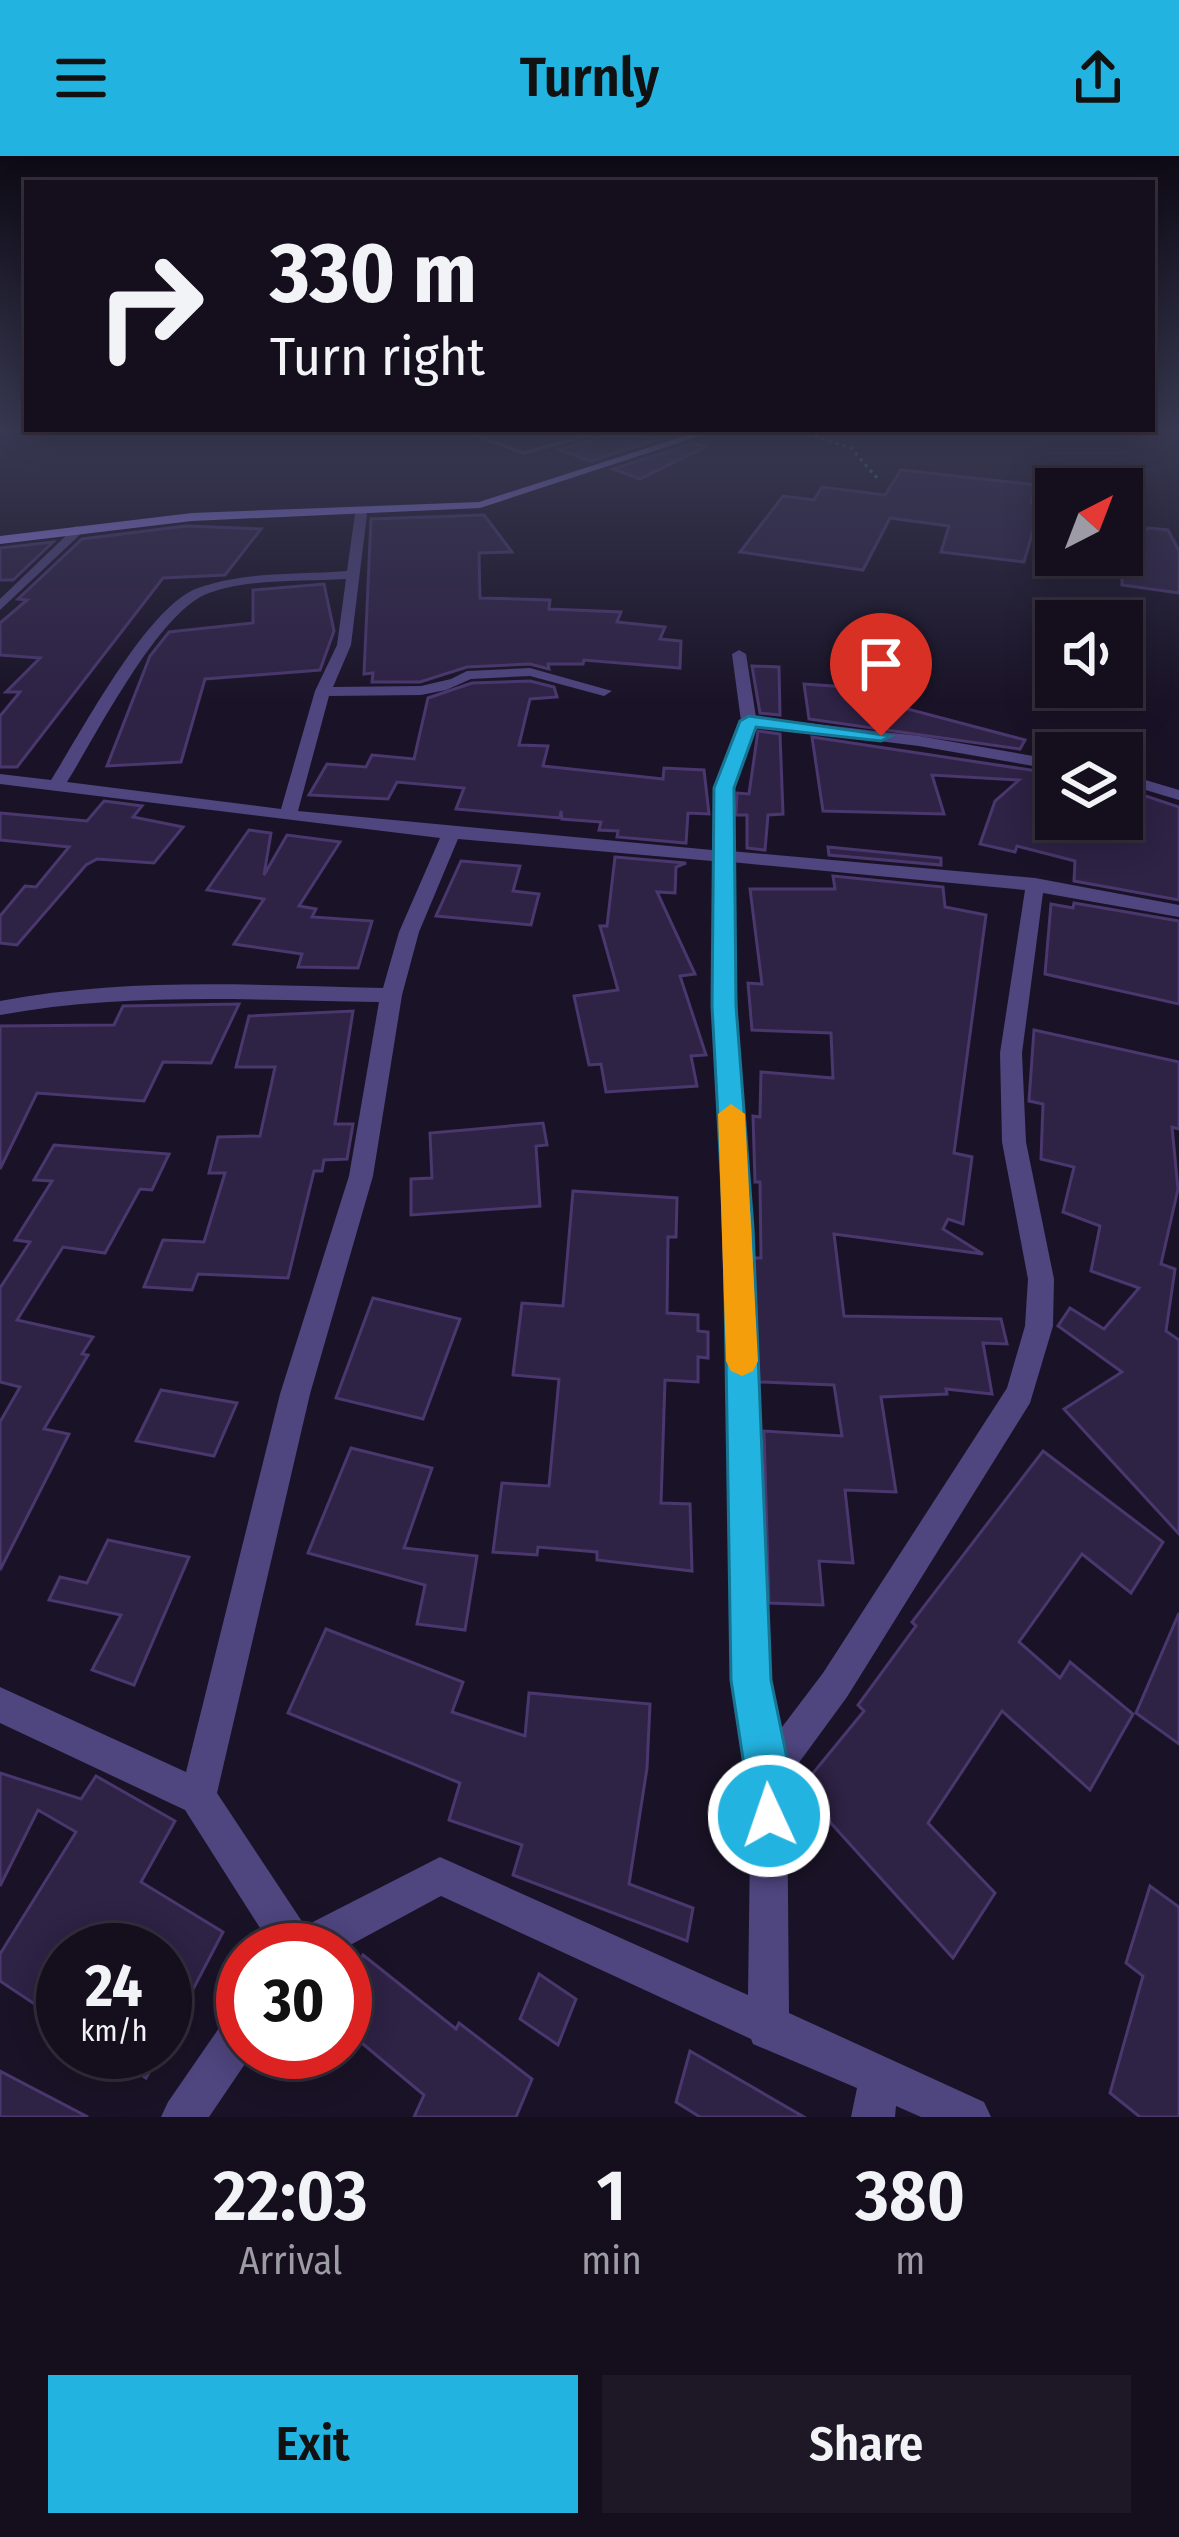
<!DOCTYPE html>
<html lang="en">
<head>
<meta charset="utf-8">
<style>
  body { margin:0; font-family:"Fira Sans Condensed",sans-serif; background:#1d1726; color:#f1f3f6; height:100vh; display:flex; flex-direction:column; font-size:45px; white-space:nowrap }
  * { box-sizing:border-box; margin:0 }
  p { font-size:39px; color:#9d9ca4 }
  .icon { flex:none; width:66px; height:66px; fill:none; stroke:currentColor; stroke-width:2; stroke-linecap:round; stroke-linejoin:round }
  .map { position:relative; height:1961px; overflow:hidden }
  .sheet { display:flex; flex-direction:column; background:#140e1d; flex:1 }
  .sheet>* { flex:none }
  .guide { position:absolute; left:24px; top:24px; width:1131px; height:252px; border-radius:0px; box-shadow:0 6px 30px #0003,0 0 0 3px #332e3b; background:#140e1d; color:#f1f3f6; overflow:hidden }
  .needle { width:78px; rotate:42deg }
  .tools { position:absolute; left:1035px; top:312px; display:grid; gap:24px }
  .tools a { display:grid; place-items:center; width:108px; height:108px; border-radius:0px; background:#140e1d; box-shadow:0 6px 30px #0003,0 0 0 3px #332e3b; font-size:60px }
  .speed { position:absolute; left:36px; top:1767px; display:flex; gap:24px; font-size:60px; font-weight:700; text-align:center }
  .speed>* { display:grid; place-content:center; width:156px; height:156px; border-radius:50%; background:#140e1d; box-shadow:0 6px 30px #0003,0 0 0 3px #332e3b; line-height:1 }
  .speed small { font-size:30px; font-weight:400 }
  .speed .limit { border:18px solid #d22; background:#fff; color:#111 }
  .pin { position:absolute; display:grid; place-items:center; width:102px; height:102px; color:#fff; margin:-123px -51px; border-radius:50% 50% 50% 0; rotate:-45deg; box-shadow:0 0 12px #0007 }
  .pin .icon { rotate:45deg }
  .me { position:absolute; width:132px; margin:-66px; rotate:357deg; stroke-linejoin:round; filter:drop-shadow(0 0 9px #0008) }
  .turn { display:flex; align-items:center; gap:42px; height:252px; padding:0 48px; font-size:54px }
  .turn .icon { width:156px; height:156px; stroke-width:2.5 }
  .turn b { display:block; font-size:84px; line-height:102px }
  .eta { display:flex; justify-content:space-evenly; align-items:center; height:204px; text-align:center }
  .eta b { font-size:72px; font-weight:600; line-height:84px }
  .button { display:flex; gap:24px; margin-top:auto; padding:24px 48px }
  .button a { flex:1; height:138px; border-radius:0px; background:#23b3e1; color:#111; font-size:48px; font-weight:600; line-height:138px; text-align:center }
  .button a+a { background:#1d1726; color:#f1f3f6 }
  header { display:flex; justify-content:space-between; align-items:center; height:156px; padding:0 48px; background:#23b3e1; color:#111; font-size:54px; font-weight:600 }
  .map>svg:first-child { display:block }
  .building { fill:#2e2245; stroke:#4a376e; stroke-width:3 }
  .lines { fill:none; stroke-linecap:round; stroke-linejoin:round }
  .path { stroke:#41a2ab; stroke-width:3; stroke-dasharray:3 4.5; stroke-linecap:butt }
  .lane { fill:#4f457f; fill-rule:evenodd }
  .street { fill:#4f457f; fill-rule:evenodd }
  .secondary { fill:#9481ee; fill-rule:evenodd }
  .route { fill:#23b3e1; stroke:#177492; stroke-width:3 }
  .slow { fill:#f59e0b }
</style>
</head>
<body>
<header><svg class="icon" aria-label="menu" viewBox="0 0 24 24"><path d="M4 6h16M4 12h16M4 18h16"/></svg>Turnly<svg class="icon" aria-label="share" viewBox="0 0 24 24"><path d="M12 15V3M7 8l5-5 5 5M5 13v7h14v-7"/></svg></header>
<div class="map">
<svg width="1179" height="1961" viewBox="0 0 1179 1961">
  <rect width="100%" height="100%" fill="#1a1327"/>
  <g class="building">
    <path d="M618,276L656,284L591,305L559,294Z"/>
    <path d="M693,287L705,291L640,323L613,313Z"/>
    <path d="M901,314L1036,329L1031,346L1041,347L1024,406L941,396L949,370L890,362L863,414L740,396L783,340L814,344L822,331L885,339Z"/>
    <path d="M484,359L512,396L479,397L480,442L550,444L549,453L621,456L617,466L665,471L660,483L681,485L680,512L584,504L583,508H548L549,513L530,508L467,511L420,526H372L373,517L364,518L371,363Z"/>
    <path d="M186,370L261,373L225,419L163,422L17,611H0V560L20,536H6L40,502L0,499V467L27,444L18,443L82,383Z"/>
    <path d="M1148,372L1168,374L1179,395V437L1122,429V378L1139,380Z"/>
    <path d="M53,386L13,424H0V392Z"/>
    <path d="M324,428L334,475L320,514L205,523L181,606L107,610L150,500L169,476L253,467V434Z"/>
    <path d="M752,510L779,511L780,559L760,557Z"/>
    <path d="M530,525L554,531L557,541L530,543L519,589L548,590L543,610L663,623L664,612L704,614L709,658L688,657L686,687L617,681L618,675L599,674L601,666L562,663L561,655L560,662L456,653L464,632L397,626L388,643L309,639L327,608L366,611L372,599L414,603L428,542L472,527Z"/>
    <path d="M804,528L860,532L861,538L897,543L896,550L1025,584L1020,593L809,563Z"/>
    <path d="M758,575L780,578L783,658L768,659L765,694L747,692V659H736L737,637L749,638Z"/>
    <path d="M812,581L1037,615L1056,623V663L1103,674L1107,663L1122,667V632L1179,651V744L1074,725L1075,705L1017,690L1015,696L980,688L995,645L1019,624L932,619L944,658L823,655Z"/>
    <path d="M104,645L142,650L133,661L183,671L154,707L97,703L86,709L17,789L0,787V760L25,730L36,731L69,691L0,684V657L87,665Z"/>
    <path d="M249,674L271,677L264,719L287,679L340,686L299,750L316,753L312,761L372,765L358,812L298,811L302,798L234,788L264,743L207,734Z"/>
    <path d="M828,691L941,702V709L829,699Z"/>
    <path d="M615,701L686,707L676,711L675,737L657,736L695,818L680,820L706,899L691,900L697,930L606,936L601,908L589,909L574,840L618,834L600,770H607Z"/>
    <path d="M461,705L520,710L513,735L539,738L531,769L436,760Z"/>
    <path d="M833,720L943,731L945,751L986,759L954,997L972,1001L963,1068L948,1063L943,1073L983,1098L834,1078L844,1160L1001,1163L1007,1188L983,1187L992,1238L946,1233L947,1238L881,1241L896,1336L845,1334L853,1407L819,1405L823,1449L769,1447L764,1275L842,1280L834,1229L759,1226L753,1102H761L760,1026H755L753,960L760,961L761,916L833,922L831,877L752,874L748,827L762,828L750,733H835Z"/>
    <path d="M1074,747L1179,765V848L1045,818L1051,748L1073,752Z"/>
    <path d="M239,848L211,907L163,906L144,945L37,937L0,1013V870L114,869L123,850Z"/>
    <path d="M353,855L335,968H353L347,1003L324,1004L322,1015H314L288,1122L198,1118L192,1134L144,1131L163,1084L204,1086L225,1017H209L218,981L260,980L275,911H236L249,860Z"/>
    <path d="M1034,874L1179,906V973L1172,971L1178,1033L1161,1108L1175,1113L1166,1175L1179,1184V1378L1064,1253L1122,1216L1058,1170L1070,1152L1104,1173L1139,1132L1091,1115L1100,1070L1063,1056L1074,1011L1041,1003L1043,948L1029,945Z"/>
    <path d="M543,967L547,989L536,990L540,1050L411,1059V1023L432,1022L430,977Z"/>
    <path d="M54,989L169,998L152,1034L140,1033L105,1097L63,1091L17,1164L93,1181L82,1198L88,1199L44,1273L69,1278L0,1414V1266L20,1231L0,1226V1132L30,1086L15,1084L52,1025L34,1024Z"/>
    <path d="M573,1035L677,1042L676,1081H668L667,1157L698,1159V1175L708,1176V1202L698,1201V1226L665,1224L661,1347L690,1348L692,1415L597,1404V1396L538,1391L537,1399L493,1396L502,1327L549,1330L559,1223L513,1219L522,1147L563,1150Z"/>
    <path d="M373,1142L460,1163L423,1263L336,1242Z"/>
    <path d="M161,1234L237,1247L214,1300L136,1285Z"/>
    <path d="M351,1292L432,1312L404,1392L477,1400L465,1474L417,1468L425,1429L308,1397Z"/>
    <path d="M1043,1295L1163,1386L1131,1437L1082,1398L1019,1486L1060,1522L1070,1506L1133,1558L1090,1634L1002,1555L928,1667L995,1737L953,1802L800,1633L864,1555L858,1549L916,1470L912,1466Z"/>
    <path d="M108,1384L189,1401L134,1529L92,1514L121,1459L49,1444L60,1421L87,1427Z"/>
    <path d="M1179,1457V1588L1136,1557Z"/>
    <path d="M326,1473L463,1526L452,1556L525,1580L529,1537L650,1548L647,1612L629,1728L693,1752L687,1785L513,1719L522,1689L449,1664L460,1627L288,1557Z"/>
    <path d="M0,1617L81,1643L96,1620L175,1665L141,1726L223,1776L165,1887V1794H63V1867L0,1825V1798L76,1676L38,1654L0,1730Z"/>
    <path d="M1150,1730L1179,1751V1961H1140L1110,1937L1143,1820L1126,1807Z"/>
    <path d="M363,1799L456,1873L459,1867L532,1923L516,1961H414L424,1939L345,1873V1833Z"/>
    <path d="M539,1818L576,1843L558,1889L520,1863Z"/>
    <path d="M690,1895L804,1961H700L676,1946Z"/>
    <path d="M107,1896H160L146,1922Z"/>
    <path d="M0,1915L88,1961H0Z"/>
  </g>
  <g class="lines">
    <path class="path" d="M793,273L851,292L877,322"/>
    <path class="lane" d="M453,273H462L524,295L605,273H615L524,299Z"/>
    <g class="street">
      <path d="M361,354L367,358L351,489L333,531L421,530L451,523L467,515L530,512L612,535L604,540L530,520L471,523L446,534L421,539L329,540L298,655L712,694L715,632L741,565L732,498L739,494L746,498L756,561L919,580L1056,604V614L919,590L755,570L733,632L730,695L1035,722L1179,749V761L1043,737L1022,897L1026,986L1054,1123L1053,1170L1030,1247L847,1541L787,1623L789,1857L984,1946L991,1961H921L896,1950L895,1961H851L857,1932L753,1888L751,1883L441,1740L341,1794H274L185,1654L0,1567V1531L186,1616L280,1238L349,1020L379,846C252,844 126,836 0,859V845C127,821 254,829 383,832L399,776L440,682L0,628V618L51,624C81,577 147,450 198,432C245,415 298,419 347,415L355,358ZM346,423L337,489L315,535L281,653L67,626C96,580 159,454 209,437C252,422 301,426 346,423ZM458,683L712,705L734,1524L751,1617L748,1839L440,1701L305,1770L217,1637L310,1238L373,1020L402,839L419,776ZM731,706L1025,734L1000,897L1002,986L1028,1123L1025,1170L1007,1232L823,1517L779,1575L768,1524Z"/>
      <path d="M76,370L86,373L0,454V443Z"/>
      <path d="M1122,617L1179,634V644L1122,627Z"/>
      <path d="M243,1853V1896H253L209,1961H161L168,1946L228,1859Z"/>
    </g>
    <path class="secondary" d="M706,273H721L480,352L192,365L0,388V380L192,357L479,346Z"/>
  </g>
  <linearGradient id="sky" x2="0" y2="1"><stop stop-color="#0e0a15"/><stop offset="0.5" stop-color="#383952"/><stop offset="1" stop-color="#383952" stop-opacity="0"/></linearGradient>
  <rect width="1179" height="547" fill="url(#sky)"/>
  <path class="route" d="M749,560L891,580L881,585L756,571L734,632L736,850L753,1072L771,1524L790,1617V1660L784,1675L769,1681L754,1675L731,1524L724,1072L712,850L714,632L740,565Z"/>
  <path class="slow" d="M731,948L745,958L758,1205L753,1215L742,1220L731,1215L726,1205L718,958Z"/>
</svg>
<div class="tools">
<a><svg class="needle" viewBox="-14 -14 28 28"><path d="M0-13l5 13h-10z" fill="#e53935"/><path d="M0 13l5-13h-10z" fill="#9d9ca4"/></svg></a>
<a><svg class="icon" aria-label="sound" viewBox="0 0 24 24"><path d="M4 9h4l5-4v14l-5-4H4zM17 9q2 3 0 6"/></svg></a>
<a><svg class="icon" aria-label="layers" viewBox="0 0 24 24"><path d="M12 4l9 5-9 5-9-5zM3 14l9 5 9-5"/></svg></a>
</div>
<div class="speed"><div>24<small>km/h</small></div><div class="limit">30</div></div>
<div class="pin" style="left:881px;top:580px;background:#d93025"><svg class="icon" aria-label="arrive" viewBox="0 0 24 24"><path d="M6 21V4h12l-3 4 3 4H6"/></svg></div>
<svg class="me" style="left:769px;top:1660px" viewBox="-20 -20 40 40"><circle r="17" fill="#23b3e1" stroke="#fff" stroke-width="3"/><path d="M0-11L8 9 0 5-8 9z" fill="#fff"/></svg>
<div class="guide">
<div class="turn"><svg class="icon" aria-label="right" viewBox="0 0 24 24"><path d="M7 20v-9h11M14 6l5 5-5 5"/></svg><div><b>330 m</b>Turn right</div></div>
</div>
</div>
<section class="sheet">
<div class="eta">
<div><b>22:03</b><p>Arrival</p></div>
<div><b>1</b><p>min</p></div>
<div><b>380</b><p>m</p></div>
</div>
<div class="button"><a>Exit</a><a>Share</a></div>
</section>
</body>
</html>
